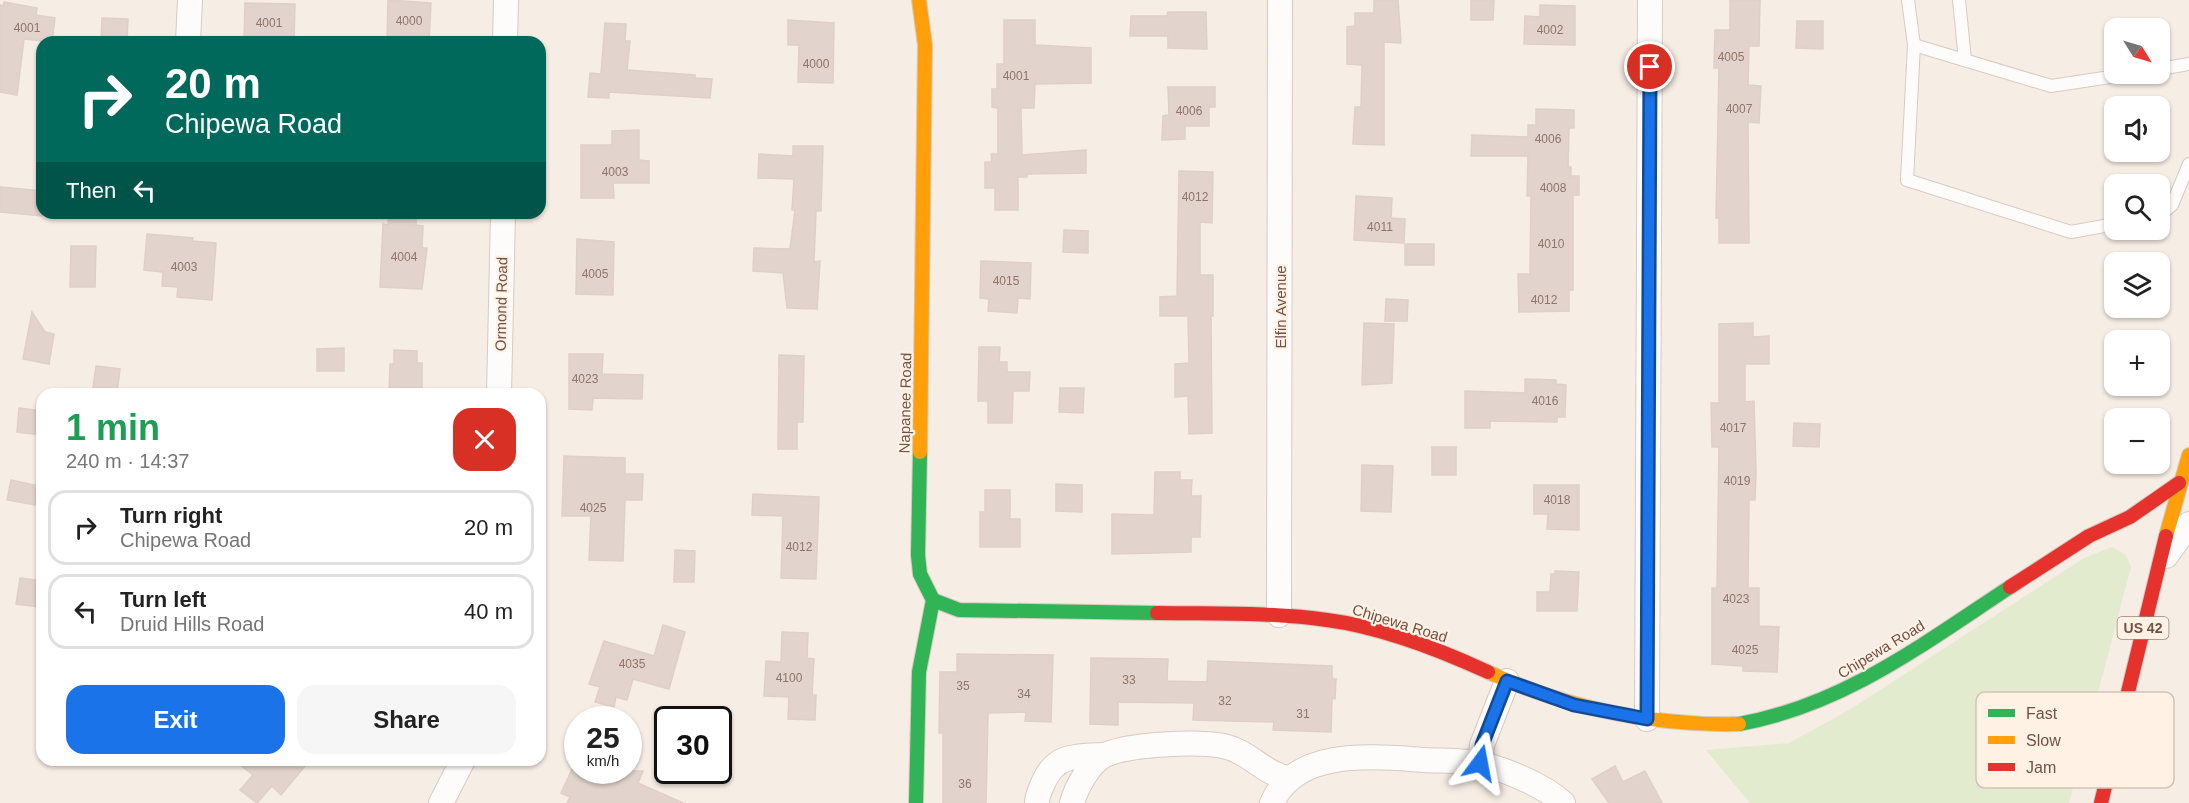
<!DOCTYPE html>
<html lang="en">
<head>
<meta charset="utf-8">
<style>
  body { margin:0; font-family:Arial,sans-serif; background:#f6f6f6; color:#222; height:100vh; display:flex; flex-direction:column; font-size:22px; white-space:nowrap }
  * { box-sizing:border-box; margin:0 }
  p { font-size:20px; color:#767676 }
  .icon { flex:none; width:33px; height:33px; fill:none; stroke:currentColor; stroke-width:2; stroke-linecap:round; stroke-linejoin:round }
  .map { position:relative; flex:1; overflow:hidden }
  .side { position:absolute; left:36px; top:388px; width:510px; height:378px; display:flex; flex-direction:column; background:#fff; border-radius:18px; box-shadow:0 2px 4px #0004 }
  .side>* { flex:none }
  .guide { position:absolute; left:36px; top:36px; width:510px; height:183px; border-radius:18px; box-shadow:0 2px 4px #0004; background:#00695c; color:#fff; overflow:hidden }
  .needle { width:39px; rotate:127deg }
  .buttons { position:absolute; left:2104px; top:18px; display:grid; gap:12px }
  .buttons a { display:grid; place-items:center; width:66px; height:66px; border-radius:12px; background:#fff; box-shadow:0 2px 4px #0004; font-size:30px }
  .speed { position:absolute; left:564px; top:706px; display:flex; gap:12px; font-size:30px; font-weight:700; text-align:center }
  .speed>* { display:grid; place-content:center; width:78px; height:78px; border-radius:50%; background:#fff; box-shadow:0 2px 4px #0004; line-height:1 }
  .speed small { font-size:15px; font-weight:400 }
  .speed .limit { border:3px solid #111; border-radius:9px; background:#fff; color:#111 }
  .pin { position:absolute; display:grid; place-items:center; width:51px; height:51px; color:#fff; margin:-26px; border:3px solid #fff; border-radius:50%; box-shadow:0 2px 6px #0007 }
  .me { position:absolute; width:66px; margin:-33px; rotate:13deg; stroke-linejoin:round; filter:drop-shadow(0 0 4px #0008) }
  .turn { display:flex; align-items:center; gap:21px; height:126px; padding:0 30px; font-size:27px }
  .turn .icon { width:78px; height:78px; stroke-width:2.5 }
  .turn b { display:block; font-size:42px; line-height:51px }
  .then { display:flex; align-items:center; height:57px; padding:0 30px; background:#0003; gap:12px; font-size:22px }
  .round { display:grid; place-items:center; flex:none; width:63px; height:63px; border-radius:18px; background:#f6f6f6 }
  .overview { display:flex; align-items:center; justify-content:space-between; height:102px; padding:0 30px }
  h1 { font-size:36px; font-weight:700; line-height:45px; color:#1e9e55 }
  .action { display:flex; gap:12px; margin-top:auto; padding:12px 30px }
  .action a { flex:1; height:69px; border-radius:18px; background:#1a73e8; color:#fff; font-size:24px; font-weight:700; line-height:69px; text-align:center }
  .action a+a { background:#f6f6f6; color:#222 }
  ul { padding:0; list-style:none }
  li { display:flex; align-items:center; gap:18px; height:75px; margin:0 12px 9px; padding:0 18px; border:3px solid #e0e0e0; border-radius:18px }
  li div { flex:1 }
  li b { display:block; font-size:22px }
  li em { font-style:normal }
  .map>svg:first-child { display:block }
  .green { fill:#e3ebce }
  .building { fill:#e2d4cc; stroke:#dfcfc7; stroke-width:1.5 }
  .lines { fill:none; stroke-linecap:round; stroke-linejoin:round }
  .lane-casing { stroke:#d7cac3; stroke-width:14 }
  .street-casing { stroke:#d7cac3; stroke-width:26 }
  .fast-casing { stroke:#d6c9c1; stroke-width:16 }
  .slow-casing { stroke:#d6c9c1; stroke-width:16 }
  .jam-casing { stroke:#d6c9c1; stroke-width:16 }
  .lane { stroke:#fefcfb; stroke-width:12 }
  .street { stroke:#fefcfb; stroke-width:24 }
  .fast { stroke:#30b455; stroke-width:14 }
  .slow { stroke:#ff9f0a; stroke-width:14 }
  .jam { stroke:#e5322d; stroke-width:14 }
  .route-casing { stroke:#114b97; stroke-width:15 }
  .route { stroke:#1a73e8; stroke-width:10 }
  .labels { text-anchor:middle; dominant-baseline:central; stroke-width:4.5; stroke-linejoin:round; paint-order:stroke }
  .number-label { font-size:12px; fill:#90746a }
  .shield { fill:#fff2e4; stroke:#9c8175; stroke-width:1.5 }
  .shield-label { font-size:14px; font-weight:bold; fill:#725146 }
  .street-label { font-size:15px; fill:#725146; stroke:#fff2e4 }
  .key { fill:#fff2e4; stroke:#d5c2b5; stroke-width:1.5 }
  .key-label { font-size:16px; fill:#725146 }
</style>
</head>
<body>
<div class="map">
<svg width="2189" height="803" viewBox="0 0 2189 803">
  <rect width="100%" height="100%" fill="#f6ede4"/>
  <path class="green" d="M2112,547L2126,555L2131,567L2069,803H1750L1706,750L1789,743L1849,710L2084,558Z"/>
  <g class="building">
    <path d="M388,0L431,3L429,42H396L397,38H387Z"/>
    <path d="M1374,0H1398L1401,43L1384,42V145L1353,144L1355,107H1361L1362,65L1347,64V27L1355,26V13H1374Z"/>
    <path d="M1471,0H1494L1493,20H1471Z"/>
    <path d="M1730,0H1760L1759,46H1749L1748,85L1761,86L1759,123L1748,122L1749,243H1719V218H1716L1719,68H1714L1715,30H1730Z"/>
    <path d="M4,2L37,8L36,15L55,18L52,42L24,39L17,95L0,92V5L3,6Z"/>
    <path d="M245,3L295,4L294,42H244Z"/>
    <path d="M1540,5L1575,6V45L1524,44L1525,16L1540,17Z"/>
    <path d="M1168,12H1206L1207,49L1168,48V36H1130L1131,16H1167Z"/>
    <path d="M102,18L128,19L127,42H101Z"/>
    <path d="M788,20L834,23L833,83L798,82L799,45H788Z"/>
    <path d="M1004,20H1035V45L1091,48V83L1035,84L1034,108H1021L1022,155L1086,150V173L1027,174V177H1018V210H995V188H985V162H992L991,154H998V108L992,107V89H997V64H1004Z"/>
    <path d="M1797,21H1823V49L1796,48Z"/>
    <path d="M605,23L626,24L625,41H630L627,70L695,75V78L712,79L710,98L609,92V98L588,97L590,73L601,74Z"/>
    <path d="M1168,87H1215V107H1209V126H1185V139L1162,140L1163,116L1169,115Z"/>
    <path d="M1536,109L1574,110V128H1569L1568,167H1571V176H1579V195H1573V290H1569V311L1519,312L1518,274H1530L1531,196H1527L1528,156H1471L1472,135L1528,137V125H1536Z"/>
    <path d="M639,130V160L649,161V183H613L614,198H581V145H612V131Z"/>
    <path d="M793,146H823L821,211H816L814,262L820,261L817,309L787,308L783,273L753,271L754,248L790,249L795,210H792L794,179L758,178L759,154L793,156Z"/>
    <path d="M1179,171L1213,172L1212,223L1200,222V275H1213V316H1211L1212,433L1189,434L1188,396L1175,397V364L1189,363L1188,316H1160V297L1177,296Z"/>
    <path d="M0,187L42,191V216L0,212Z"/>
    <path d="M1356,196L1392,198L1391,218L1405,219L1404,243L1354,240Z"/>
    <path d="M389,213H416V225L423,226L422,248H427L422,289L380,287L383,224L388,225Z"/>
    <path d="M1064,230L1088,231V253L1063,252Z"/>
    <path d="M147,234L193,238L192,241L216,243L212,300L177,297L178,287L162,286L163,272L144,270Z"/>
    <path d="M577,239L614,242L613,295L576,294Z"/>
    <rect x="1405" y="244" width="29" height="21"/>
    <path d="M71,246H96L95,287H70Z"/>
    <path d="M981,261L1031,263L1030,299L1018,298L1017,313L988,311L989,299L980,298Z"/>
    <path d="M1386,299L1408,300L1407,321H1385Z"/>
    <path d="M32,312L45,332L54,334L49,364L23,359Z"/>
    <path d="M1364,323L1394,324L1392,383L1362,385Z"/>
    <path d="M1753,323V337L1769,336V364H1745V402L1754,401L1756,471L1755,500H1749L1748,588H1759V626L1779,627L1777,672L1743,671V666L1712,664V588H1717L1719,447H1712L1711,403H1719V324Z"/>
    <path d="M979,347H1000L999,362H1007V372H1030L1029,391H1013L1012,423H988V401H978Z"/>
    <path d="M344,348V371H317V349Z"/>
    <path d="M394,350L417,351V363H422V394H389L390,364H394Z"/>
    <path d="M569,354H603L602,374L643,375L642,399L593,398L592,410L569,409Z"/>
    <path d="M779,355L804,356L803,422H797V449H778Z"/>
    <path d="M96,366L120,369L117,394H92Z"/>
    <path d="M1525,379L1556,380V384L1566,385L1565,417H1557V422L1490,421V428H1465V391L1525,393Z"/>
    <path d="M1060,388H1084L1083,413L1059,412Z"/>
    <path d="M19,408L42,411V435L17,432Z"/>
    <path d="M1794,423L1820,424L1819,447L1793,446Z"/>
    <rect x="1432" y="447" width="24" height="28"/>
    <path d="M564,456L625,458V474H643L642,500H625L623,561L589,560L591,516H562Z"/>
    <path d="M1362,465L1393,466L1391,512L1361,511Z"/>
    <path d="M1155,472H1180V480H1192L1191,496H1201L1200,537H1191V552L1112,554V514L1154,515Z"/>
    <path d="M11,480L39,486L35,505L7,500Z"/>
    <path d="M1056,484L1082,485V512L1056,511Z"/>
    <path d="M1534,485H1579V530L1547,529L1548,514H1534Z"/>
    <path d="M985,490H1010V519H1020V547H980V512H985Z"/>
    <path d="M753,494L819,497L816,579L781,578L783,516L752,515Z"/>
    <path d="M675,550L695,551L694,582H674Z"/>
    <path d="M1555,571L1579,572L1577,611H1537V592H1550L1551,574H1555Z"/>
    <path d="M20,578L42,581L40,607L16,604Z"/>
    <path d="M663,625L685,632L669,689L633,679L627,700L616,697L614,707L595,702L600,687L589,684L604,641L654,656Z"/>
    <path d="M782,632L808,633L807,658L814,659L812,695H816L815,720L788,719L789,697L764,696L766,661L781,662Z"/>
    <path d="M957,654L1053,655L1051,722L1025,721L1026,712L988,713L986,803H943V733H939L940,672H957Z"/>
    <path d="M1091,658L1168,659L1167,681L1207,682L1208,661L1332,666V679H1336L1335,699L1332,698L1331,732L1273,730L1274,722L1193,720L1194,703L1118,702V725L1090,724Z"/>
    <path d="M234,760H310L281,795L272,786L257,803L240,790L253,775Z"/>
    <path d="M574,765L578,767V771H643L638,783L683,803H567L570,797L561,793Z"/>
    <path d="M1615,766L1623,782L1645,771L1662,803H1609L1592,779Z"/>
  </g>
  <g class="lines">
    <defs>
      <g id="lane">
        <path d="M1908,0L1914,45L1907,180L2071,232L2115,224"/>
        <path d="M1959,0L1965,60"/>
        <path d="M1914,45L2051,86L2130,74"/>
        <path d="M2160,69L2189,64"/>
        <path d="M2160,215L2172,205L2189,164"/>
      </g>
      <g id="street">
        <path d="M188,42L190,0"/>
        <path d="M505,42L506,0"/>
        <path d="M499,394L503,213"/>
        <path d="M2166,556L2189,524"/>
        <path d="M1279,615L1280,0"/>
        <path d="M1647,719L1650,0"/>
        <path d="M1480,763L1482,745L1507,681"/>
        <path d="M441,803L463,760"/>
        <path d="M1037,803C1037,795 1041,788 1044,781C1056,754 1078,756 1104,755"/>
        <path d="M1072,803C1076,788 1090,762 1105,755C1129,744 1198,741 1223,746C1249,751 1264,774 1288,778"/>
        <path d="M1272,803C1296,747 1376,757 1425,760C1443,761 1463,760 1481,764C1507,770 1543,785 1563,803"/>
      </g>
      <g id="fast">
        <path d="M933,600L959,610L1157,613"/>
        <path d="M1739,724C1844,705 1923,644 2010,587"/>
        <path d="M916,803L919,672L933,600L920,574L918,555L920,452"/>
      </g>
      <g id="slow">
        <path d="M919,0L925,45L920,452"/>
        <path d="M2166,536L2189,455"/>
        <path d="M1488,672C1565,708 1654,726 1739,724"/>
      </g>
      <g id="jam">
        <path d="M2010,587L2089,536L2130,517L2179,483"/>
        <path d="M1157,613C1214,614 1271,612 1327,620C1382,627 1438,649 1488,672"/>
        <path d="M2101,803L2166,536"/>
      </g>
    </defs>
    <use href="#lane" class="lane-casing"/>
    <use href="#street" class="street-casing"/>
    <use href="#fast" class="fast-casing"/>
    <use href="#slow" class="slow-casing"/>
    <use href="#jam" class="jam-casing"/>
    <use href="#lane" class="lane"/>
    <use href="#street" class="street"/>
    <use href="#fast" class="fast"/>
    <use href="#slow" class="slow"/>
    <use href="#jam" class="jam"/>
  </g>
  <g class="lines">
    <defs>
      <path id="route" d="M1480,763L1482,745L1507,681L1574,705L1647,719L1650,67"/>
    </defs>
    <use href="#route" class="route-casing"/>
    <use href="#route" class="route"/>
  </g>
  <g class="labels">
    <g class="number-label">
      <text x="409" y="21">4000</text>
      <text x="269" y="23">4001</text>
      <text x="27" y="28">4001</text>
      <text x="1550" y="30">4002</text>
      <text x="1731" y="57">4005</text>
      <text x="816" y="64">4000</text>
      <text x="1016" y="76">4001</text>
      <text x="1739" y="109">4007</text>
      <text x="1189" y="111">4006</text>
      <text x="1548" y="139">4006</text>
      <text x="615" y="172">4003</text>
      <text x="1553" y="188">4008</text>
      <text x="1195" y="197">4012</text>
      <text x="1380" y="227">4011</text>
      <text x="1551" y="244">4010</text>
      <text x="404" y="257">4004</text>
      <text x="184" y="267">4003</text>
      <text x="595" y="274">4005</text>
      <text x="1006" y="281">4015</text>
      <text x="1544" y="300">4012</text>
      <text x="585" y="379">4023</text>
      <text x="1545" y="401">4016</text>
      <text x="1733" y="428">4017</text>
      <text x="1737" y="481">4019</text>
      <text x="1557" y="500">4018</text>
      <text x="593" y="508">4025</text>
      <text x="799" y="547">4012</text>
      <text x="1736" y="599">4023</text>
      <text x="1745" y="650">4025</text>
      <text x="632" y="664">4035</text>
      <text x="789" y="678">4100</text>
      <text x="1129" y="680">33</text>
      <text x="963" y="686">35</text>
      <text x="1024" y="694">34</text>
      <text x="1225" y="701">32</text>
      <text x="1303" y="714">31</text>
      <text x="965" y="784">36</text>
    </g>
    <rect class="shield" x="2117.5" y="617" width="51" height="22" rx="4.5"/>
    <g class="shield-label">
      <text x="2143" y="628">US 42</text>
    </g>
    <g class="street-label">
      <text transform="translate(501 304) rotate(-89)">Ormond Road</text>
      <text transform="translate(1280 307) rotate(-90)">Elfin Avenue</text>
      <text transform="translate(905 403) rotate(-89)">Napanee Road</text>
      <text transform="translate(1400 623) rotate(17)">Chipewa Road</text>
      <text transform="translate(1881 649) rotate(-31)">Chipewa Road</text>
    </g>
  </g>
  <rect x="1976" y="692" width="198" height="96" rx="9" class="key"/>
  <rect x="1988" y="709" width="27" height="8" fill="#30b455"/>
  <rect x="1988" y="736" width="27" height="8" fill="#ff9f0a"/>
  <rect x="1988" y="763" width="27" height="8" fill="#e5322d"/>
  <g class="key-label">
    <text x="2026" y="719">Fast</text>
    <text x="2026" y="746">Slow</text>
    <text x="2026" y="773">Jam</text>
  </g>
</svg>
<div class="buttons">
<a><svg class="needle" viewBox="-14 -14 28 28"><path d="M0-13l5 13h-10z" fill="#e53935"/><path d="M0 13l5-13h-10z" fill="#767676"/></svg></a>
<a><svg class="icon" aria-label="sound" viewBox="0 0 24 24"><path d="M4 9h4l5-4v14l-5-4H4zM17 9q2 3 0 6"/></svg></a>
<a><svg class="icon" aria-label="search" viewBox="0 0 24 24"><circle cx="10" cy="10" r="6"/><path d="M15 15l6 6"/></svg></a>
<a><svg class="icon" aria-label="layers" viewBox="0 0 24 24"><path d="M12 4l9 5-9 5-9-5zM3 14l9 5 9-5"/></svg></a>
<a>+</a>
<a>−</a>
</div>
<div class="speed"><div>25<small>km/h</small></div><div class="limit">30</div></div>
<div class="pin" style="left:1650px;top:67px;background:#d93025"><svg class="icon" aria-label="arrive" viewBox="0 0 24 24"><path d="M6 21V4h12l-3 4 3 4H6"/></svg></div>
<svg class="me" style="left:1480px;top:763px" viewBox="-20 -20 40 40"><path d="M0-17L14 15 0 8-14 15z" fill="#1a73e8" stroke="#fff" stroke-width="4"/></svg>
<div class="guide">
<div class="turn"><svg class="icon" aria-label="right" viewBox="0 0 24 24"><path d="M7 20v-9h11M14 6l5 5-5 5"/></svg><div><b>20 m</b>Chipewa Road</div></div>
<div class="then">Then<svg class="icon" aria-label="left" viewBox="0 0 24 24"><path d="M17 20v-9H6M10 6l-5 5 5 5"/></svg></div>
</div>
<section class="side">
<div class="overview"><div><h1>1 min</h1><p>240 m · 14:37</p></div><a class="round" style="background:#d93025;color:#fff"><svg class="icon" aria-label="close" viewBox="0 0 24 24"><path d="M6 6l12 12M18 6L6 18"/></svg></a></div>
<ul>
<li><svg class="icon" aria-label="right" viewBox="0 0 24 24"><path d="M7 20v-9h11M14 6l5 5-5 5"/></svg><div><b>Turn right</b><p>Chipewa Road</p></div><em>20 m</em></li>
<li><svg class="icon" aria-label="left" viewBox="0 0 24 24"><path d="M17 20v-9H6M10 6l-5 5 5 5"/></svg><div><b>Turn left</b><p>Druid Hills Road</p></div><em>40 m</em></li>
</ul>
<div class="action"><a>Exit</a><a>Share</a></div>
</section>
</div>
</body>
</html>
